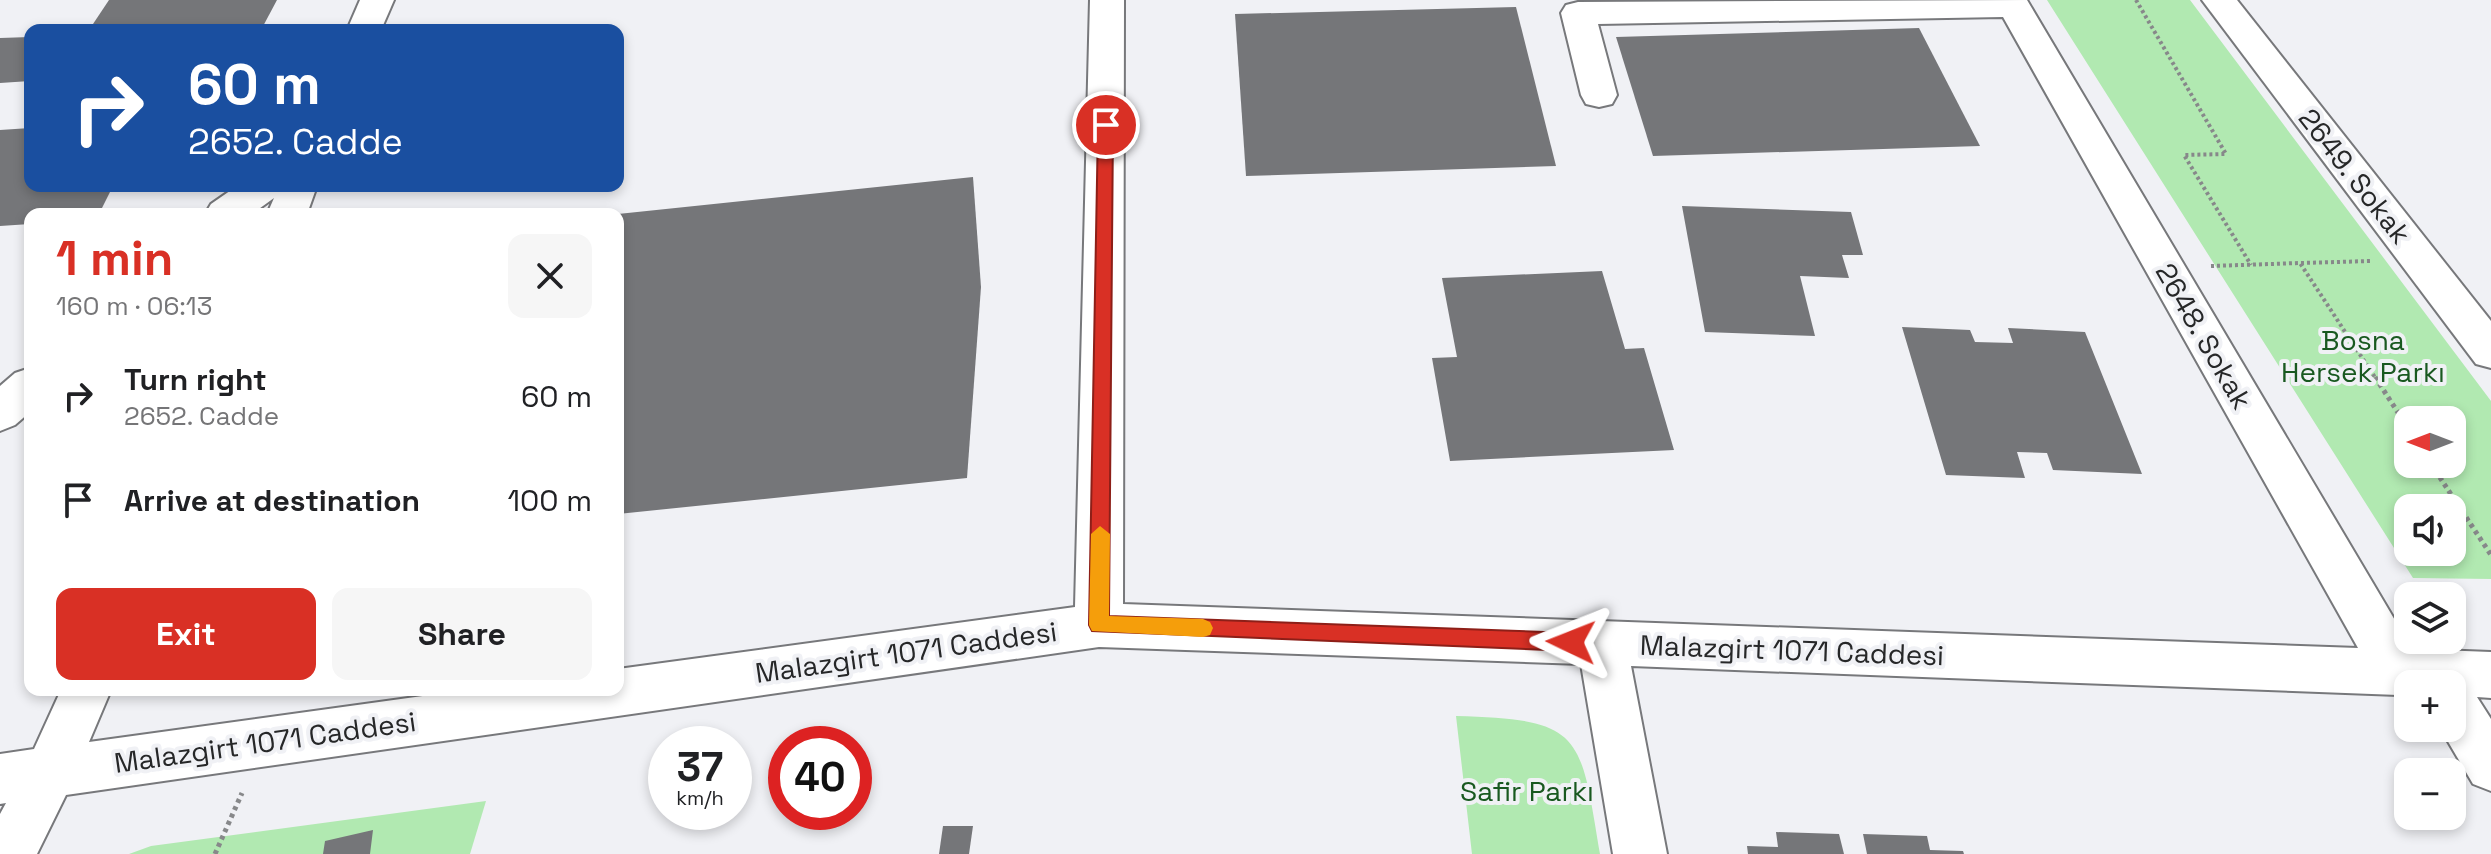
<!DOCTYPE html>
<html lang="en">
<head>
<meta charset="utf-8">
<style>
  body { margin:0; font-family:"Space Grotesk",sans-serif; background:#f6f6f6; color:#202124; height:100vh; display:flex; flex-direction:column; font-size:30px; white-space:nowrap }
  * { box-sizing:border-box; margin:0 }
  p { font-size:26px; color:#757577 }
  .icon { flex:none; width:44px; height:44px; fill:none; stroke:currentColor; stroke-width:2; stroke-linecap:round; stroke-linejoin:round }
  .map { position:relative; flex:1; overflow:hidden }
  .sheet { position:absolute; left:24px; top:208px; width:600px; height:488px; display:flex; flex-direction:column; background:#fff; border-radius:16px; box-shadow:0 4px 12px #0003 }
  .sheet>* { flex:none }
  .banner { position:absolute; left:24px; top:24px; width:600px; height:168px; border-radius:16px; box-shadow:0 4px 12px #0003; background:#1a4fa0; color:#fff; overflow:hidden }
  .needle { width:52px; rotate:270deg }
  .controls { position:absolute; left:2394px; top:406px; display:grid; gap:16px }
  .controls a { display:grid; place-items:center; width:72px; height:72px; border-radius:16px; background:#fff; box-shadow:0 4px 12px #0003; font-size:40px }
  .speed { position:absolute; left:648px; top:726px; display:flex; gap:16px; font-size:40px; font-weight:700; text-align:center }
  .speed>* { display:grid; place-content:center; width:104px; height:104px; border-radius:50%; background:#fff; box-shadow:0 4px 12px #0003; line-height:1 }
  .speed small { font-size:20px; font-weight:400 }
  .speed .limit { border:12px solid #d22; background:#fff; color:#111 }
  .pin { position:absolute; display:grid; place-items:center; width:68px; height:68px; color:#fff; margin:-34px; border:4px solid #fff; border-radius:50%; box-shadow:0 2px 8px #0007 }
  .me { position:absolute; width:88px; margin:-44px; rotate:272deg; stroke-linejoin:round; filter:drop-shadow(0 0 6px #0008) }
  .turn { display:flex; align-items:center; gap:28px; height:168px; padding:0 32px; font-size:36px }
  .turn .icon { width:104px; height:104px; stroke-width:2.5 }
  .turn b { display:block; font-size:56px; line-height:68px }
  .round { display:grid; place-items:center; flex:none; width:84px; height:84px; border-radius:16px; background:#f6f6f6 }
  .overview { display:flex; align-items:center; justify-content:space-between; height:136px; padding:0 32px }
  h1 { font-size:48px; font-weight:700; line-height:60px; color:#d93025 }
  .primary-button { display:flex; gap:16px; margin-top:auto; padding:16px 32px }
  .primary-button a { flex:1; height:92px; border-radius:16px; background:#d93025; color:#fff; font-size:32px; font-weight:700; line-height:92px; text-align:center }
  .primary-button a+a { background:#f6f6f6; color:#202124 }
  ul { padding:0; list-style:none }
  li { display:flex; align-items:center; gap:24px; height:104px; padding:0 32px }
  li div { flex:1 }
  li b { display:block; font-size:30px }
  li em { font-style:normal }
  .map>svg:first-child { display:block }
  .green { fill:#b1e9b1; fill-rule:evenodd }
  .building { fill:#757679 }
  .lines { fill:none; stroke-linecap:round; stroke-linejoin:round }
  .minor-casing { stroke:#77787b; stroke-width:4 }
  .path-far1 { stroke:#87888a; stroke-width:4; stroke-dasharray:3 3; stroke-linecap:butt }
  .path { stroke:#87888a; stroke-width:5; stroke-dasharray:4 4; stroke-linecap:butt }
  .minor { fill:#fff; fill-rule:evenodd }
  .route { fill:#d93025; stroke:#8d1f18; stroke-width:2 }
  .slow { fill:#f59e0b }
  .labels { text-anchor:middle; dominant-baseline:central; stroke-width:8; stroke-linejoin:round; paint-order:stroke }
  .street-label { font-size:28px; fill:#262728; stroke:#f0f1f5 }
  .park-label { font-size:28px; fill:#195920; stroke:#f0f1f5 }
</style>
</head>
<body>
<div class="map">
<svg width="2491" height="854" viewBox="0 0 2491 854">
  <rect width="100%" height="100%" fill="#f0f1f5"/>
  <g class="green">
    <path d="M2047,0H2190L2491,401V579L2413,578ZM2408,420H2452V464H2408ZM2408,508H2452V552H2408Z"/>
    <path d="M1456,716C1584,719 1580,735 1600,854H1472Z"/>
    <path d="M486,801L470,854H129L151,846Z"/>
  </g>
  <g class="building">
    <path d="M109,0H277L261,30H89Z"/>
    <path d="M1516,7L1556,166L1246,176L1235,14Z"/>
    <path d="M1919,28L1980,146L1653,156L1616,37Z"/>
    <path d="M30,37V81L0,83V38Z"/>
    <path d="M30,128V186H113L99,214H30V224L0,226V130Z"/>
    <path d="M973,177L981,287L967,478L618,514V214Z"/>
    <path d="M1682,206L1851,212L1863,255H1842L1849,278L1800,276L1815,336L1705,332Z"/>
    <path d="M1602,271L1625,349L1644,348L1674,450L1450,461L1432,358L1457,357L1442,278Z"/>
    <path d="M1902,327L1970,330L1975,342L2013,343L2008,328L2085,332L2142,474L2053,470L2047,453L2017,452L2025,478L1946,475Z"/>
    <path d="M943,826H973L969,854H939Z"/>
    <path d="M373,830L370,854H323L325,841Z"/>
    <path d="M1776,832L1839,834L1844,854H1748L1747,846L1778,847Z"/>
    <path d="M1863,834L1927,836L1930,850L1963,851L1964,854H1867Z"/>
  </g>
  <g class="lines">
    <defs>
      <g id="minor">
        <path d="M360,0H394L381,30H347Z"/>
        <path d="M1090,0H1124L1123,604L2358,648L2003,17L1598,24L1617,95L1612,104L1599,107L1586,104L1581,95L1561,13L1566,5L1578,2L2027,0L2412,649L2491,652V698L2477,697L2491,719V791L2473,784L2440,728H2452V684H2408V695H2398L1631,666L1667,854H1613L1581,664L1099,647L66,795L37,854H0V814L6,803L0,804V754L34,749L61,690H111L89,742L466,690H618V669L1075,607Z"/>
        <path d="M2202,0H2237L2491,321V368L2476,364Z"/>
        <path d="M237,186H317L307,214H267L274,198L252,214H205L211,204Z"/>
        <path d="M30,368V412L15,425L0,431V386L15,373Z"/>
      </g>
    </defs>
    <use href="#minor" class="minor-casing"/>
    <g class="path-far1">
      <path d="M2136,0L2226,154L2184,155L2251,265"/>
      <path d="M2301,263L2371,261"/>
      <path d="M2211,266L2300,263L2376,379"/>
    </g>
    <g class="path">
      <path d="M2375,377L2408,428"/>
      <path d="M2431,464L2491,555"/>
      <path d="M215,854L242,793"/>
    </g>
    <use href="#minor" class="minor"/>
  </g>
  <path class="route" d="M1106,120L1113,125L1109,616L1571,633L1578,635L1581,642L1578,648L1571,651L1092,631L1089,625L1098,125Z"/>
  <path class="slow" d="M1100,526L1110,534L1109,616L1203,619L1210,622L1213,628L1210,635L1203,637L1092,631L1089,625L1091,534Z"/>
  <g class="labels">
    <g class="street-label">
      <text transform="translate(2355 176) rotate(52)">2649. Sokak</text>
      <text transform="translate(2204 336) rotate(60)">2648. Sokak</text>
      <text transform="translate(1792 650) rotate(2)">Malazgirt 1071 Caddesi</text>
      <text transform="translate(906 652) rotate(-8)">Malazgirt 1071 Caddesi</text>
      <text transform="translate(265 742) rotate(-8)">Malazgirt 1071 Caddesi</text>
    </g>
    <g class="park-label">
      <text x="2363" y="340">Bosna<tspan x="2363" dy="32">Hersek Parkı</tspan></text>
      <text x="1527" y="791">Safir Parkı</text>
    </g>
  </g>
</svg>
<div class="controls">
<a><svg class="needle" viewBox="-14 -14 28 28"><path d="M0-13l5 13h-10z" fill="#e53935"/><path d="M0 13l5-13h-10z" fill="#757577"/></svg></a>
<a><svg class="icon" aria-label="sound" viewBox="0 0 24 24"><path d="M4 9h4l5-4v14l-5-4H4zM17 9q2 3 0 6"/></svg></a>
<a><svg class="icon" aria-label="layers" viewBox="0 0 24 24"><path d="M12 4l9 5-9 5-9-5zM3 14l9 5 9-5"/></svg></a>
<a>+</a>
<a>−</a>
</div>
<div class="speed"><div>37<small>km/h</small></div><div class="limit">40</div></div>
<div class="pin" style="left:1106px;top:125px;background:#d93025"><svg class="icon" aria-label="arrive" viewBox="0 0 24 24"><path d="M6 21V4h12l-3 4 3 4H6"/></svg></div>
<svg class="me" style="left:1571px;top:642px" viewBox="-20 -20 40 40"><path d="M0-17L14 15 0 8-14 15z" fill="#d93025" stroke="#fff" stroke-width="4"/></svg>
<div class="banner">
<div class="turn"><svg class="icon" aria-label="right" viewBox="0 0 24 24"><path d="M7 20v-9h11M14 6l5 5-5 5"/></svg><div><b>60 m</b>2652. Cadde</div></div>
</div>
<section class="sheet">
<div class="overview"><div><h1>1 min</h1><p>160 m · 06:13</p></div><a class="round"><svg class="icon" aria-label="close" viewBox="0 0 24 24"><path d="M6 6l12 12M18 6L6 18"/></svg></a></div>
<ul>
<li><svg class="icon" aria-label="right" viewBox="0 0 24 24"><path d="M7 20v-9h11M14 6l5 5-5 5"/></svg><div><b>Turn right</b><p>2652. Cadde</p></div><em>60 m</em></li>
<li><svg class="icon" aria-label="arrive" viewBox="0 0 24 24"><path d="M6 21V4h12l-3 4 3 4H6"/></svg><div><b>Arrive at destination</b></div><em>100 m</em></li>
</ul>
<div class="primary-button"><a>Exit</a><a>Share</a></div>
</section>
</div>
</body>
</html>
